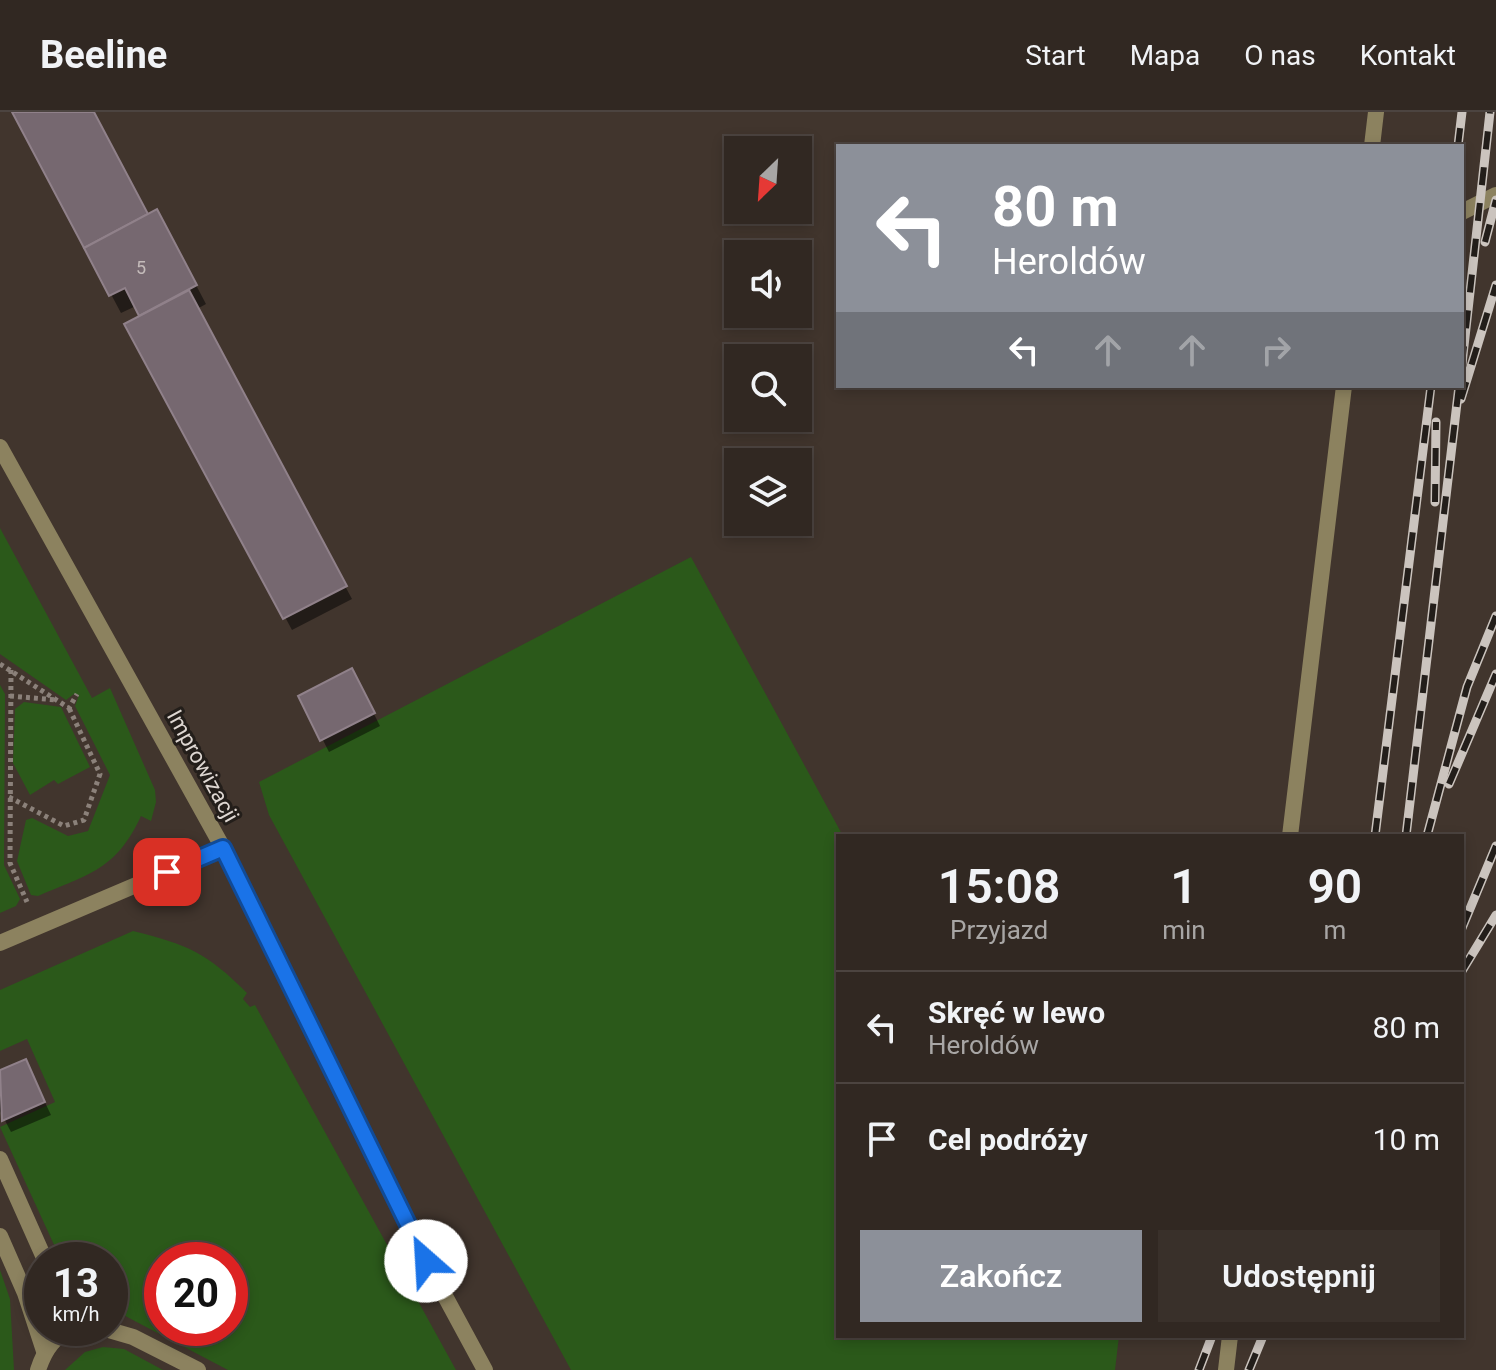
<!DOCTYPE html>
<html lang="pl">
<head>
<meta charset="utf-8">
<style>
  body { margin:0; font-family:Roboto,sans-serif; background:#39302a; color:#f1f3f6; height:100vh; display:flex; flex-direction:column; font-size:30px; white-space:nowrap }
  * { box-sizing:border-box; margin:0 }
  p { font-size:26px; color:#a8a6a5 }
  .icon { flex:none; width:44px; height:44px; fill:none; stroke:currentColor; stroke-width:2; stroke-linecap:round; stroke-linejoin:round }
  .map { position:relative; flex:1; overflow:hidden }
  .details { position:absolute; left:836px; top:722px; width:628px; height:504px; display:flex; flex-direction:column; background:#312822; border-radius:0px; box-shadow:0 4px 12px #0003,0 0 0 2px #4c4440 }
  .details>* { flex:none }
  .banner { position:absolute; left:836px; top:32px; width:628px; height:244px; border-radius:0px; box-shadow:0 4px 12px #0003,0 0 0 2px #4c4440; background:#8c9099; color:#fff; overflow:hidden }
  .needle { width:52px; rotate:205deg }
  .fabs { position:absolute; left:724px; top:24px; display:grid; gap:16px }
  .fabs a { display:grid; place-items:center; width:88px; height:88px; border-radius:0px; background:#312822; box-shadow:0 4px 12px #0003,0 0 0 2px #4c4440; font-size:40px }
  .speed { position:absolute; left:24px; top:1130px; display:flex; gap:16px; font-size:40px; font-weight:700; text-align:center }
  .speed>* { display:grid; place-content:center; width:104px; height:104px; border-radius:50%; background:#312822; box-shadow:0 4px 12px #0003,0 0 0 2px #4c4440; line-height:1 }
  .speed small { font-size:20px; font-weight:400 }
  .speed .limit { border:12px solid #d22; background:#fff; color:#111 }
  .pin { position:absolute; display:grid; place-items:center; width:68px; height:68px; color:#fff; margin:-34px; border-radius:16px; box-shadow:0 4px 12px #0006 }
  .me { position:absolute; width:88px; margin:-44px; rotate:334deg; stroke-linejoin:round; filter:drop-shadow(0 0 6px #0008) }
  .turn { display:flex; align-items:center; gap:28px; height:168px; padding:0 24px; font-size:36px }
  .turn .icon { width:104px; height:104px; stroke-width:2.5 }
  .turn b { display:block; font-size:56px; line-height:68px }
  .lanes { display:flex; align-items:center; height:76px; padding:0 24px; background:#0003; justify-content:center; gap:40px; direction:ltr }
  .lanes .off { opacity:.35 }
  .eta { display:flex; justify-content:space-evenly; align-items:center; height:136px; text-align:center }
  .eta b { font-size:48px; font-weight:600; line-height:56px }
  .primary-button { display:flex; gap:16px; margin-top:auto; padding:16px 24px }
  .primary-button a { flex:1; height:92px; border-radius:0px; background:#8c9099; color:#fff; font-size:32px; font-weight:600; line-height:92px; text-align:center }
  .primary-button a+a { background:#39302a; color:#f1f3f6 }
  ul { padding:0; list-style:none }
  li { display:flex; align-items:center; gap:24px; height:112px; padding:0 24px; border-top:2px solid #4c4440 }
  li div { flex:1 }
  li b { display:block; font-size:30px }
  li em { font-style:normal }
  header { display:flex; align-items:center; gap:48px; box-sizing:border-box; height:112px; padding:0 40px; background:#312822; border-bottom:2px solid #4c4440 }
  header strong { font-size:38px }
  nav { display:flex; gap:44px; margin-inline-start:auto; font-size:28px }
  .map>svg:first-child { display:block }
  .green { fill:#2b591a; fill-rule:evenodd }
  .shadow { fill:#0007 }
  .building { fill:#766870; stroke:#90818a; stroke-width:2 }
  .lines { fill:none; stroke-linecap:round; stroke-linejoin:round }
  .path { stroke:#8b817a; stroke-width:5; stroke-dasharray:4 4; stroke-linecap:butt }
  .service { stroke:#8c825f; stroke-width:16 }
  .minor { stroke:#8c825f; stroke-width:16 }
  .rail-casing { stroke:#cbc4be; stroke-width:9 }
  .rail { stroke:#231e1a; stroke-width:6; stroke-dasharray:18; stroke-linecap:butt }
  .route-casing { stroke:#114b97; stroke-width:20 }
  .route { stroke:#1a73e8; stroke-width:14 }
  .labels { text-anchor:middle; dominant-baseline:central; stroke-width:6; stroke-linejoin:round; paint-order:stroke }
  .number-label { font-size:18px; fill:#c4bbba }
  .street-label { font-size:22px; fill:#ded7d2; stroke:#231e1a }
</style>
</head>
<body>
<header>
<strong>Beeline</strong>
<nav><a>Start</a><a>Mapa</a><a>O nas</a><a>Kontakt</a></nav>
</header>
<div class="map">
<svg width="1496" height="1258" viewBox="0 0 1496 1258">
  <rect width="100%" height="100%" fill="#41352d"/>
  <g class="green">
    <path d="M0,416L92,586L110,576L155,678L156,690L151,709L141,704C116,758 89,762 38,784L31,783L17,749L26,708L32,706L68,724L88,719L110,663L75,594L79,583L74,582L66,588L0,542Z"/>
    <path d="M691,445L843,724H838V1224H1119L1115,1258H571L269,703L259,670Z"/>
    <path d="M0,573L5,582L4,753L20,787L16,794L0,801Z"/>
    <path d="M24,590L61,595L90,655L58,672L54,668L30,683L13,651L15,597Z"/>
    <path d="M133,819C189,833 207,841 247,881L243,887L250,895L255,893L456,1258H228L110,1196V1148H61L0,1015L55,990L27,927L0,939V878ZM230,1148V1216H162V1148Z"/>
    <path d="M0,1158L10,1187L14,1258H0Z"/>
    <path d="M103,1235L124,1237L163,1258H65L85,1240Z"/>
  </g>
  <g class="shadow">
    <path d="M14,0H92L147,105L167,118L206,192L197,197L352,487L292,518L127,212L143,204L136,194L121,201Z"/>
    <path d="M358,570L380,614L329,640L301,585Z"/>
    <path d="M25,949L51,1003L11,1020L0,999V960Z"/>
  </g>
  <g class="building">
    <path d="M12,0H94L148,102L84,136Z"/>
    <path d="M157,97L197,173L139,204L125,176L109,184L84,136Z"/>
    <path d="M189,178L347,474L283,507L124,212Z"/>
    <path d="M352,556L375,601L320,629L298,584Z"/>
    <path d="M26,947L45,990L2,1009L0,958Z"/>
  </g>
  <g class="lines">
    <g class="path">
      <path d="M0,552L69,596L77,582"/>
      <path d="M11,558L10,751L27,790"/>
      <path d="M10,584L57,588"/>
      <path d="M9,685L64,714L84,708L100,662L69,596"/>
    </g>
    <g class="service">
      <path d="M1372,34L1376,0"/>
      <path d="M1462,100L1496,83"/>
      <path d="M1290,724L1344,274"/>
      <path d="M223,736L426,1149L485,1258"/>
      <path d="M1226,1258L1230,1224"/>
    </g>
    <g class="minor">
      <path d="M0,335L223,736L0,831"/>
      <path d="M0,1047L45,1148"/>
      <path d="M0,1124L25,1181L44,1239"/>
      <path d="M102,1216L133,1225L198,1258"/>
      <path d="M38,1258C45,1237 54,1223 76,1216"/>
    </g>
    <defs>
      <g id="rail">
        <path d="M1458,34L1462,0"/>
        <path d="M1485,130L1496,88"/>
        <path d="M1462,252L1490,0"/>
        <path d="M1461,287L1496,173"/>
        <path d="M1435,390L1436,310"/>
        <path d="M1449,672L1496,562"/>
        <path d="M1375,724L1431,274"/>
        <path d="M1406,724L1459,274"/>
        <path d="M1427,724L1467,575L1496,504"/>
        <path d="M1462,816L1496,734"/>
        <path d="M1462,859L1496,803"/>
        <path d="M1199,1258L1212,1224"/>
        <path d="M1249,1258L1263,1224"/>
      </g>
    </defs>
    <use href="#rail" class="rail-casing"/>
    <use href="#rail" class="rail"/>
  </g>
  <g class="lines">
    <defs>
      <path id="route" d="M167,760L223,736L426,1149"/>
    </defs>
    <use href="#route" class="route-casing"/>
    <use href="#route" class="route"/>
  </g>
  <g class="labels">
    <g class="number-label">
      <text x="141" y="155">5</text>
    </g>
    <g class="street-label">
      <text transform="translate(203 654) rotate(61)">Improwizacji</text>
    </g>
  </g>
</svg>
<div class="fabs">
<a><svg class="needle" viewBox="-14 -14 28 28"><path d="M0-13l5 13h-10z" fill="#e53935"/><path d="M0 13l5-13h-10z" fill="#a8a6a5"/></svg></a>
<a><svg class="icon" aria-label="sound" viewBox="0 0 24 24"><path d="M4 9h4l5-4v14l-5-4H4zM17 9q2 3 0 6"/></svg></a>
<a><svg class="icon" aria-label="search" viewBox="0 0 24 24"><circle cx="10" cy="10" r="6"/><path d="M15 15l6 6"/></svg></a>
<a><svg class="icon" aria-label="layers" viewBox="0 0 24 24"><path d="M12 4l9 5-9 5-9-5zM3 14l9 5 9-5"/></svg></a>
</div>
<div class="speed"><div>13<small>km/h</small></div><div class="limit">20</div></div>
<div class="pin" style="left:167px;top:760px;background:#d93025"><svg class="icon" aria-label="arrive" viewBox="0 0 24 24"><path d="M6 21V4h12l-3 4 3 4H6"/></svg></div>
<svg class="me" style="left:426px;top:1149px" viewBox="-20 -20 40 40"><circle r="19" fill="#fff"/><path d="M0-13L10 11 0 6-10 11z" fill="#1a73e8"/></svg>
<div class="banner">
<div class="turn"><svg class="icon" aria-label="left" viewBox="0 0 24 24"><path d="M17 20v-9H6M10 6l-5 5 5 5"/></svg><div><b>80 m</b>Heroldów</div></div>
<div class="lanes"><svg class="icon" aria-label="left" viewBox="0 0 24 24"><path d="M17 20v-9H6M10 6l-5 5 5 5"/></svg><svg class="icon off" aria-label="ahead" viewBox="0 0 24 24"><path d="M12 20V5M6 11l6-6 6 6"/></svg><svg class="icon off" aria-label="ahead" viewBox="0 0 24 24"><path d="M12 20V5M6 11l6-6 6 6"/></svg><svg class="icon off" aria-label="right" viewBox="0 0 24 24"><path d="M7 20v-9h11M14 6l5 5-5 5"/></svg></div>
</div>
<section class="details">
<div class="eta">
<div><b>15:08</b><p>Przyjazd</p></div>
<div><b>1</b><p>min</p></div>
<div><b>90</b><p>m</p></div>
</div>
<ul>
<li><svg class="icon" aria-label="left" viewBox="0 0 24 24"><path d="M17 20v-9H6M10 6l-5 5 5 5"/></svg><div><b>Skręć w lewo</b><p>Heroldów</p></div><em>80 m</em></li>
<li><svg class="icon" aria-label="arrive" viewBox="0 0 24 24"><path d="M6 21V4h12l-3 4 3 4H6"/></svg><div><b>Cel podróży</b></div><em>10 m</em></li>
</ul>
<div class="primary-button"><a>Zakończ</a><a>Udostępnij</a></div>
</section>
</div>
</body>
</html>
